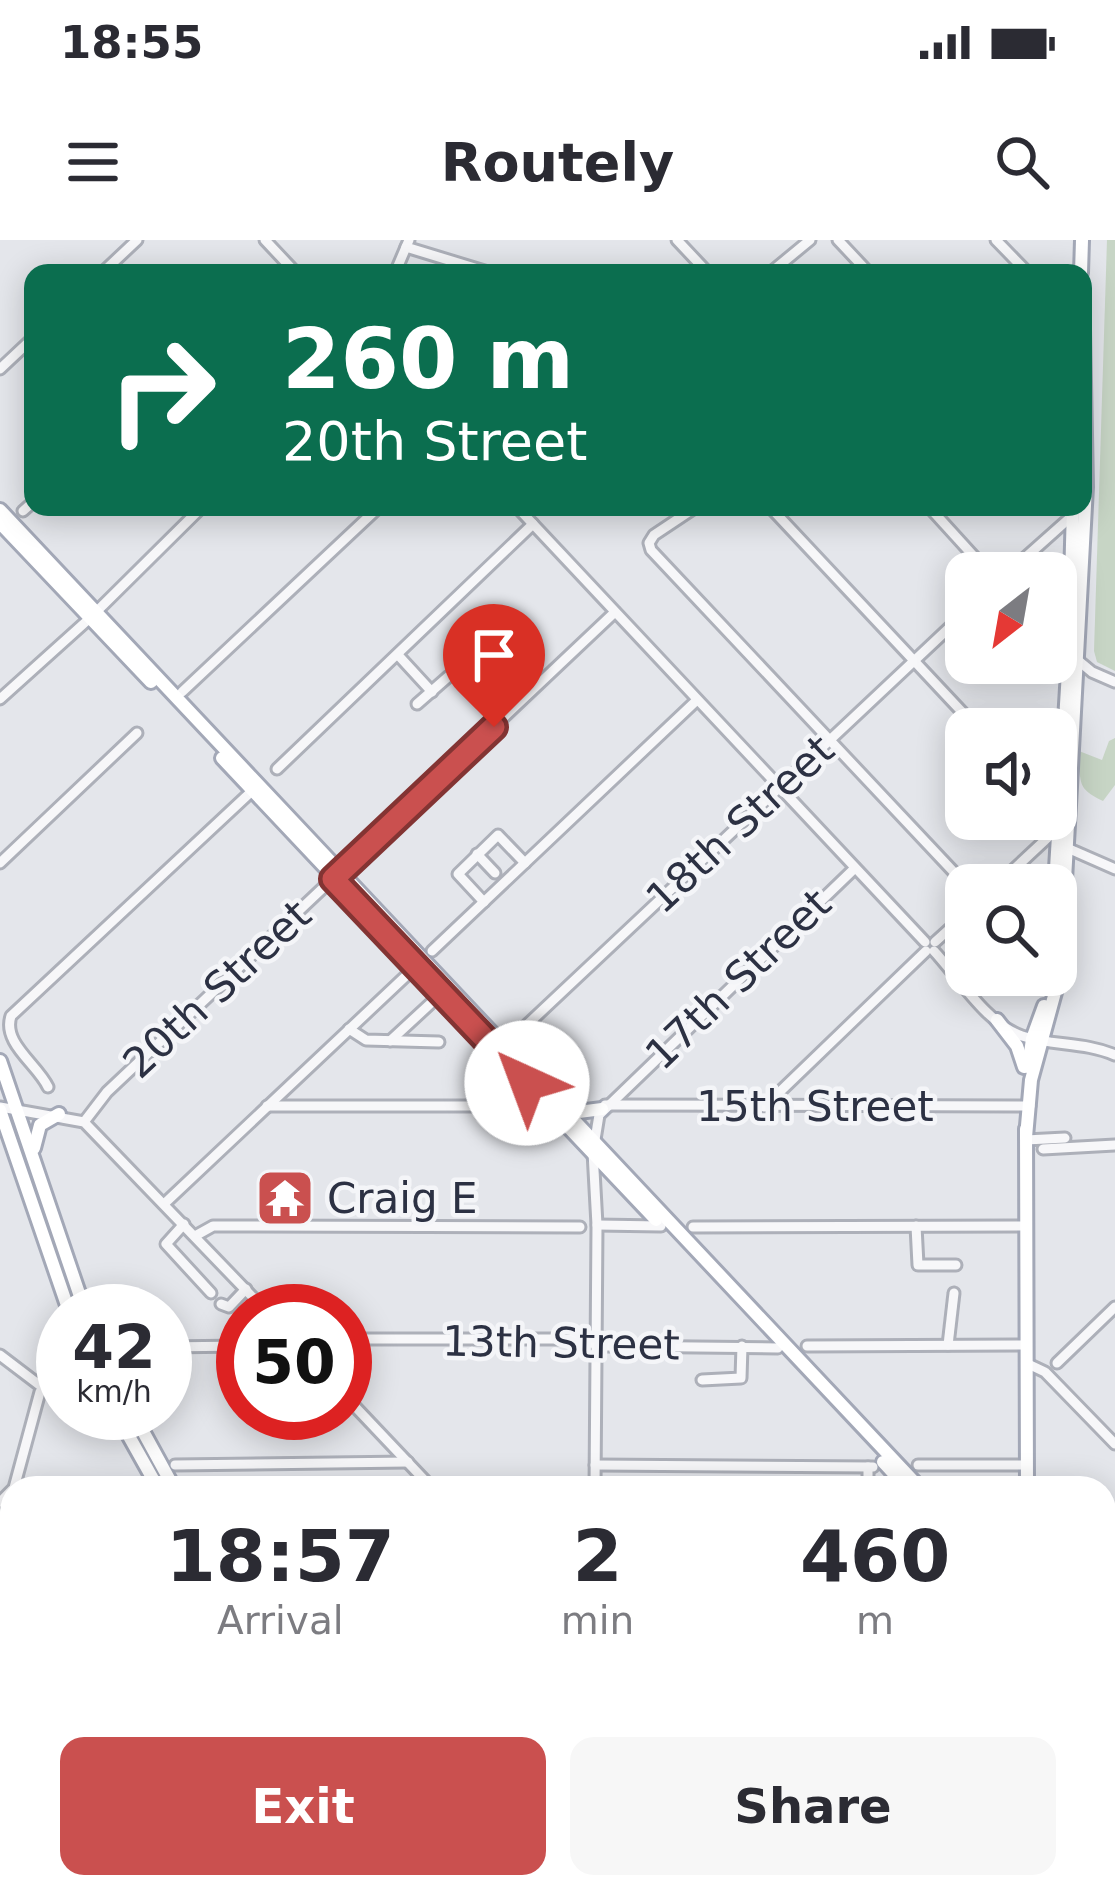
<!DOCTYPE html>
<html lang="en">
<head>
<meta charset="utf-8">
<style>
  body { margin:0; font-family:"DejaVu Sans",sans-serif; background:#f7f7f7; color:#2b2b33; height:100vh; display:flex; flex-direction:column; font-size:45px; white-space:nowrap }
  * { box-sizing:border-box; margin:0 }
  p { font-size:39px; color:#7c7c81 }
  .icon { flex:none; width:66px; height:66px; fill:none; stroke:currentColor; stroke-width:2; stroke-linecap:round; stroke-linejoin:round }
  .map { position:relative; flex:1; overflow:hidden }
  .drawer { position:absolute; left:0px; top:1236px; width:1116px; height:423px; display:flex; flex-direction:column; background:#fff; border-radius:36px 36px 0 0; box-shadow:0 6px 30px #0003 }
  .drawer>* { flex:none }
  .guide { position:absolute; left:24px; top:24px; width:1068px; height:252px; border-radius:24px; box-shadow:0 6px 30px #0003; background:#0b6e4f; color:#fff; overflow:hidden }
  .needle { width:78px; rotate:211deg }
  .fabs { position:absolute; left:945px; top:312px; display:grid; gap:24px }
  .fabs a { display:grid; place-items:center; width:132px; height:132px; border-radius:24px; background:#fff; box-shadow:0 6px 30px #0003; font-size:60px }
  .speed { position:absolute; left:36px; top:1044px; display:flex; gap:24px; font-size:60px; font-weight:700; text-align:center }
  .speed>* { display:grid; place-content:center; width:156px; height:156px; border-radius:50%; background:#fff; box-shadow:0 6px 30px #0003; line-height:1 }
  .speed small { font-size:30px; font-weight:400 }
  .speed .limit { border:18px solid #d22; background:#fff; color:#111 }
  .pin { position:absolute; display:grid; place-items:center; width:102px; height:102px; color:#fff; margin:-123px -51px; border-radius:50% 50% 50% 0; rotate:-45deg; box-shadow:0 0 12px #0007 }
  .pin .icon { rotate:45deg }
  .me { position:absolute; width:132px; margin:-66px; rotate:317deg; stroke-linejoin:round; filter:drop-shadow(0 0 9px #0008) }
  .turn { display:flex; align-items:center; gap:42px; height:252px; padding:0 60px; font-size:54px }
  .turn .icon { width:156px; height:156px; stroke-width:2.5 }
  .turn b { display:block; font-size:84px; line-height:102px }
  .eta { display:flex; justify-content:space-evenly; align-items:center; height:204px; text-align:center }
  .eta b { font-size:72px; font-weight:800; line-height:84px }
  .action { display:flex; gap:24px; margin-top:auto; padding:24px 60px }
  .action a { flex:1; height:138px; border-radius:24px; background:#ca504f; color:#fff; font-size:48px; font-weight:800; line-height:138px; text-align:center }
  .action a+a { background:#f7f7f7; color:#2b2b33 }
  .status { display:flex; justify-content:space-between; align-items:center; height:84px; padding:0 60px; background:#fff; direction:ltr }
  .status svg { height:33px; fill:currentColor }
  header { display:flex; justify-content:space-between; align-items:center; height:156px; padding:0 60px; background:#fff; font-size:54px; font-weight:800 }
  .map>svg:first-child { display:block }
  .built { fill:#d6d8e0 }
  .green { fill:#c7d5c5 }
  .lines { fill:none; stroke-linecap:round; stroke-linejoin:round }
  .stream { stroke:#a1aec9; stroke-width:3 }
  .minor-casing { stroke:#adb0b9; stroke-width:15 }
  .major-casing { stroke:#a3a8b7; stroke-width:18 }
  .minor { stroke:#f7f7f9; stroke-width:9 }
  .major { stroke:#fff; stroke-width:12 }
  .route-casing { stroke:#833433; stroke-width:30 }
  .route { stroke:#ca504f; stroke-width:21 }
  .labels { text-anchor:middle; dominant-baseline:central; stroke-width:9; stroke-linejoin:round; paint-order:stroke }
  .street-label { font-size:42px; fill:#2c3143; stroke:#f4f5f8 }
  .poi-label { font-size:42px; fill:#2c3143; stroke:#f4f5f8; text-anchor:start }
</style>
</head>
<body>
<div class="status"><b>18:55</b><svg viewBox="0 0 49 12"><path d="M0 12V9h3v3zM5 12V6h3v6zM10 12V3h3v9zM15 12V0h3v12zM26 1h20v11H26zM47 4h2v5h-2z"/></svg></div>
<header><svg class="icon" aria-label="menu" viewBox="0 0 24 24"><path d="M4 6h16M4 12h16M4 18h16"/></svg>Routely<svg class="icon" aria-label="search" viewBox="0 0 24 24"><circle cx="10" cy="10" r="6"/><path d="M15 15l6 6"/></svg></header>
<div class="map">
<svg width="1115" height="1657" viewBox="0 0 1115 1657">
  <rect width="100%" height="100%" fill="#e4e6eb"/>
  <path class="built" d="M12,1442V1647H169V1657H0V1451Z"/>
  <g class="green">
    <path d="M1107,0H1115V431L1097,422L1094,411Z"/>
    <path d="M1115,498V545L1103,561C1074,547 1084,543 1076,516L1079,511L1102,520L1109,501Z"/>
    <path d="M608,1647H785L794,1657H608Z"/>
  </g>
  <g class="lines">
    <path class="stream" d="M892,1657L894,1647"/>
    <defs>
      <g id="minor">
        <path d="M265,0L296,33"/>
        <path d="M677,0L708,33"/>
        <path d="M838,0L869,33"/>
        <path d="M996,0L1028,33"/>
        <path d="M406,7L491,33"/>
        <path d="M102,33L137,0"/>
        <path d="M395,33L409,0"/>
        <path d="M770,33L810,0"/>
        <path d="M0,129L33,98"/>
        <path d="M517,267L925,702"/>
        <path d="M696,267L654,295L649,303L651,310L966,645"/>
        <path d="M770,267L978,489"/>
        <path d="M929,267L989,333"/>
        <path d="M23,271L33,262"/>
        <path d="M1008,333L1073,275"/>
        <path d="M1056,402L1092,432L1115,442"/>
        <path d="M398,415L432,452"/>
        <path d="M182,452L379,267"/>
        <path d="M0,459L90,378L202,267"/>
        <path d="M417,464L449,436"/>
        <path d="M277,529L533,284"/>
        <path d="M1065,607L1115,629"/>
        <path d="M477,614L495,633"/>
        <path d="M0,623L137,493"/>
        <path d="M997,645L1057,589"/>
        <path d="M484,662L458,634L498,595L525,623"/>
        <path d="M935,702L966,674"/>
        <path d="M432,711L697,460"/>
        <path d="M934,711C959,738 987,784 1022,796C1053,806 1085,802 1115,815"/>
        <path d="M349,789L366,800L439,802"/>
        <path d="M514,797L966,372"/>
        <path d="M390,801L430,764"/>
        <path d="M48,847C37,824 2,803 11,776L252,551"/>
        <path d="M605,865L1030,866"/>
        <path d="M267,866H533"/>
        <path d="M0,867L84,882L266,1071"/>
        <path d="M764,867L926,711"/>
        <path d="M84,882L107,852L615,372"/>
        <path d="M1026,900L1065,898"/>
        <path d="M1043,909L1115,905"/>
        <path d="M164,964L408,734"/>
        <path d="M184,984L166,1004L211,1053"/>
        <path d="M597,985L661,986"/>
        <path d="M916,986L918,1025H956"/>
        <path d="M693,987L1027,986"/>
        <path d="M195,996L213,986L580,987"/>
        <path d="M221,1064L229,1067L246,1049"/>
        <path d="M345,1099H571L606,1106L778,1108"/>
        <path d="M948,1105L954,1053"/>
        <path d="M807,1106L1027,1105"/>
        <path d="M165,1107L243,1106"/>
        <path d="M0,1115L42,1147"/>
        <path d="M1026,1123L1045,1132L1115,1204"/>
        <path d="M1057,1123L1115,1067"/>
        <path d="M702,1140L741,1138L742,1106"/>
        <path d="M345,1156L432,1248"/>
        <path d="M175,1225L408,1222"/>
        <path d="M595,1225L873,1227"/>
        <path d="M918,1225H1026"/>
        <path d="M868,1227V1248"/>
        <path d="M14,1248L40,1152L48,1140L63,1130"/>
        <path d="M595,1248L597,985L593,912L599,875L855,628"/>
        <path d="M0,1262L12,1250"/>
        <path d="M1104,1425L1115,1414"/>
        <path d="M0,1433L12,1424"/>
        <path d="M417,1647L429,1657"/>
        <path d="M596,1647V1657"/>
        <path d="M807,1647L817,1657"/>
        <path d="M1049,1647L1059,1657"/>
        <path d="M308,1657L316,1647"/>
      </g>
      <g id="major">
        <path d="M1081,33L1082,0"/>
        <path d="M0,270L920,1248"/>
        <path d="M0,283L151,442"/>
        <path d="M222,518L418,726"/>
        <path d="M1055,645L1069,415L1073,267"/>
        <path d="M997,780L1017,806L1024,827"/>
        <path d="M501,816L656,980"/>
        <path d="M0,821L85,1071"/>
        <path d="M1028,827L1032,799L1044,766"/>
        <path d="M0,870L69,1071"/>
        <path d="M571,873L602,869"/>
        <path d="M1026,889L1027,1248"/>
        <path d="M1026,897L1031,840L1060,734L1086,247L1083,89"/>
        <path d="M34,908L40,885L59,874"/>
        <path d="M116,1173L158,1248"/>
        <path d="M133,1173L174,1248"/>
        <path d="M883,1222L907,1248"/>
        <path d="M1104,1441L1115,1452"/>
        <path d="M1104,1454L1115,1464"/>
        <path d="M1027,1647V1657"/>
        <path d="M176,1657L177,1647"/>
        <path d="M188,1657L189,1647"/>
      </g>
    </defs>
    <use href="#minor" class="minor-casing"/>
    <use href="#major" class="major-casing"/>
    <use href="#minor" class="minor"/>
    <use href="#major" class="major"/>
  </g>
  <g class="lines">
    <defs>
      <path id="route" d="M494,487L333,639L527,843"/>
    </defs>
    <use href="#route" class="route-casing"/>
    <use href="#route" class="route"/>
  </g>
  <defs>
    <symbol id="temple-square" viewBox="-11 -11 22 22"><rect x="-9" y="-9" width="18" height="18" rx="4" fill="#ca504f" stroke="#f4f5f8"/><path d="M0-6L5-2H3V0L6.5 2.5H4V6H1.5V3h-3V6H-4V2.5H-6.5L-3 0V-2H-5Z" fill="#fff"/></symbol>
  </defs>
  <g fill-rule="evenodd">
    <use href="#temple-square" x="252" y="925" width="66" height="66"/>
  </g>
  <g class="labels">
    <g class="street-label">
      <text transform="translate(740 584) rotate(-43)">18th Street</text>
      <text transform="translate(738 739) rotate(-44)">17th Street</text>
      <text transform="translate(217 749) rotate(-43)">20th Street</text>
      <text x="815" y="866">15th Street</text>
      <text transform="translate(561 1103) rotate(1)">13th Street</text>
    </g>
    <g class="poi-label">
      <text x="327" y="958">Craig E</text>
    </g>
  </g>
</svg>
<div class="fabs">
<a><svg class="needle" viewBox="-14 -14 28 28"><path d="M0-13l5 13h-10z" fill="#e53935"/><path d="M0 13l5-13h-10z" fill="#7c7c81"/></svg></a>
<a><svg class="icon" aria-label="sound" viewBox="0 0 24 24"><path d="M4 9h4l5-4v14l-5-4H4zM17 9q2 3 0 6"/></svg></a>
<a><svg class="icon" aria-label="search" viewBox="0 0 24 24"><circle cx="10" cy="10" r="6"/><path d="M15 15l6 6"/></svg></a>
</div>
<div class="speed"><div>42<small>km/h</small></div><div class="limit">50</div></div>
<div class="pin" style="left:494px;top:487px;background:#d93025"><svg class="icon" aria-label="arrive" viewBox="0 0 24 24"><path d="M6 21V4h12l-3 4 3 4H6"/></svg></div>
<svg class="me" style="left:527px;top:843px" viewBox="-20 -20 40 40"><circle r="19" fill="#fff"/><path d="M0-13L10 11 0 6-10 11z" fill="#ca504f"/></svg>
<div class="guide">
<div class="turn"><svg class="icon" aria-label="right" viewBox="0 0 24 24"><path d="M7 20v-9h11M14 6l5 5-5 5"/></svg><div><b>260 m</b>20th Street</div></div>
</div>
<section class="drawer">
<div class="eta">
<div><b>18:57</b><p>Arrival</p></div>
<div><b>2</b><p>min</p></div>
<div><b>460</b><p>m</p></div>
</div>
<div class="action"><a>Exit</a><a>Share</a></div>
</section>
</div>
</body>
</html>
